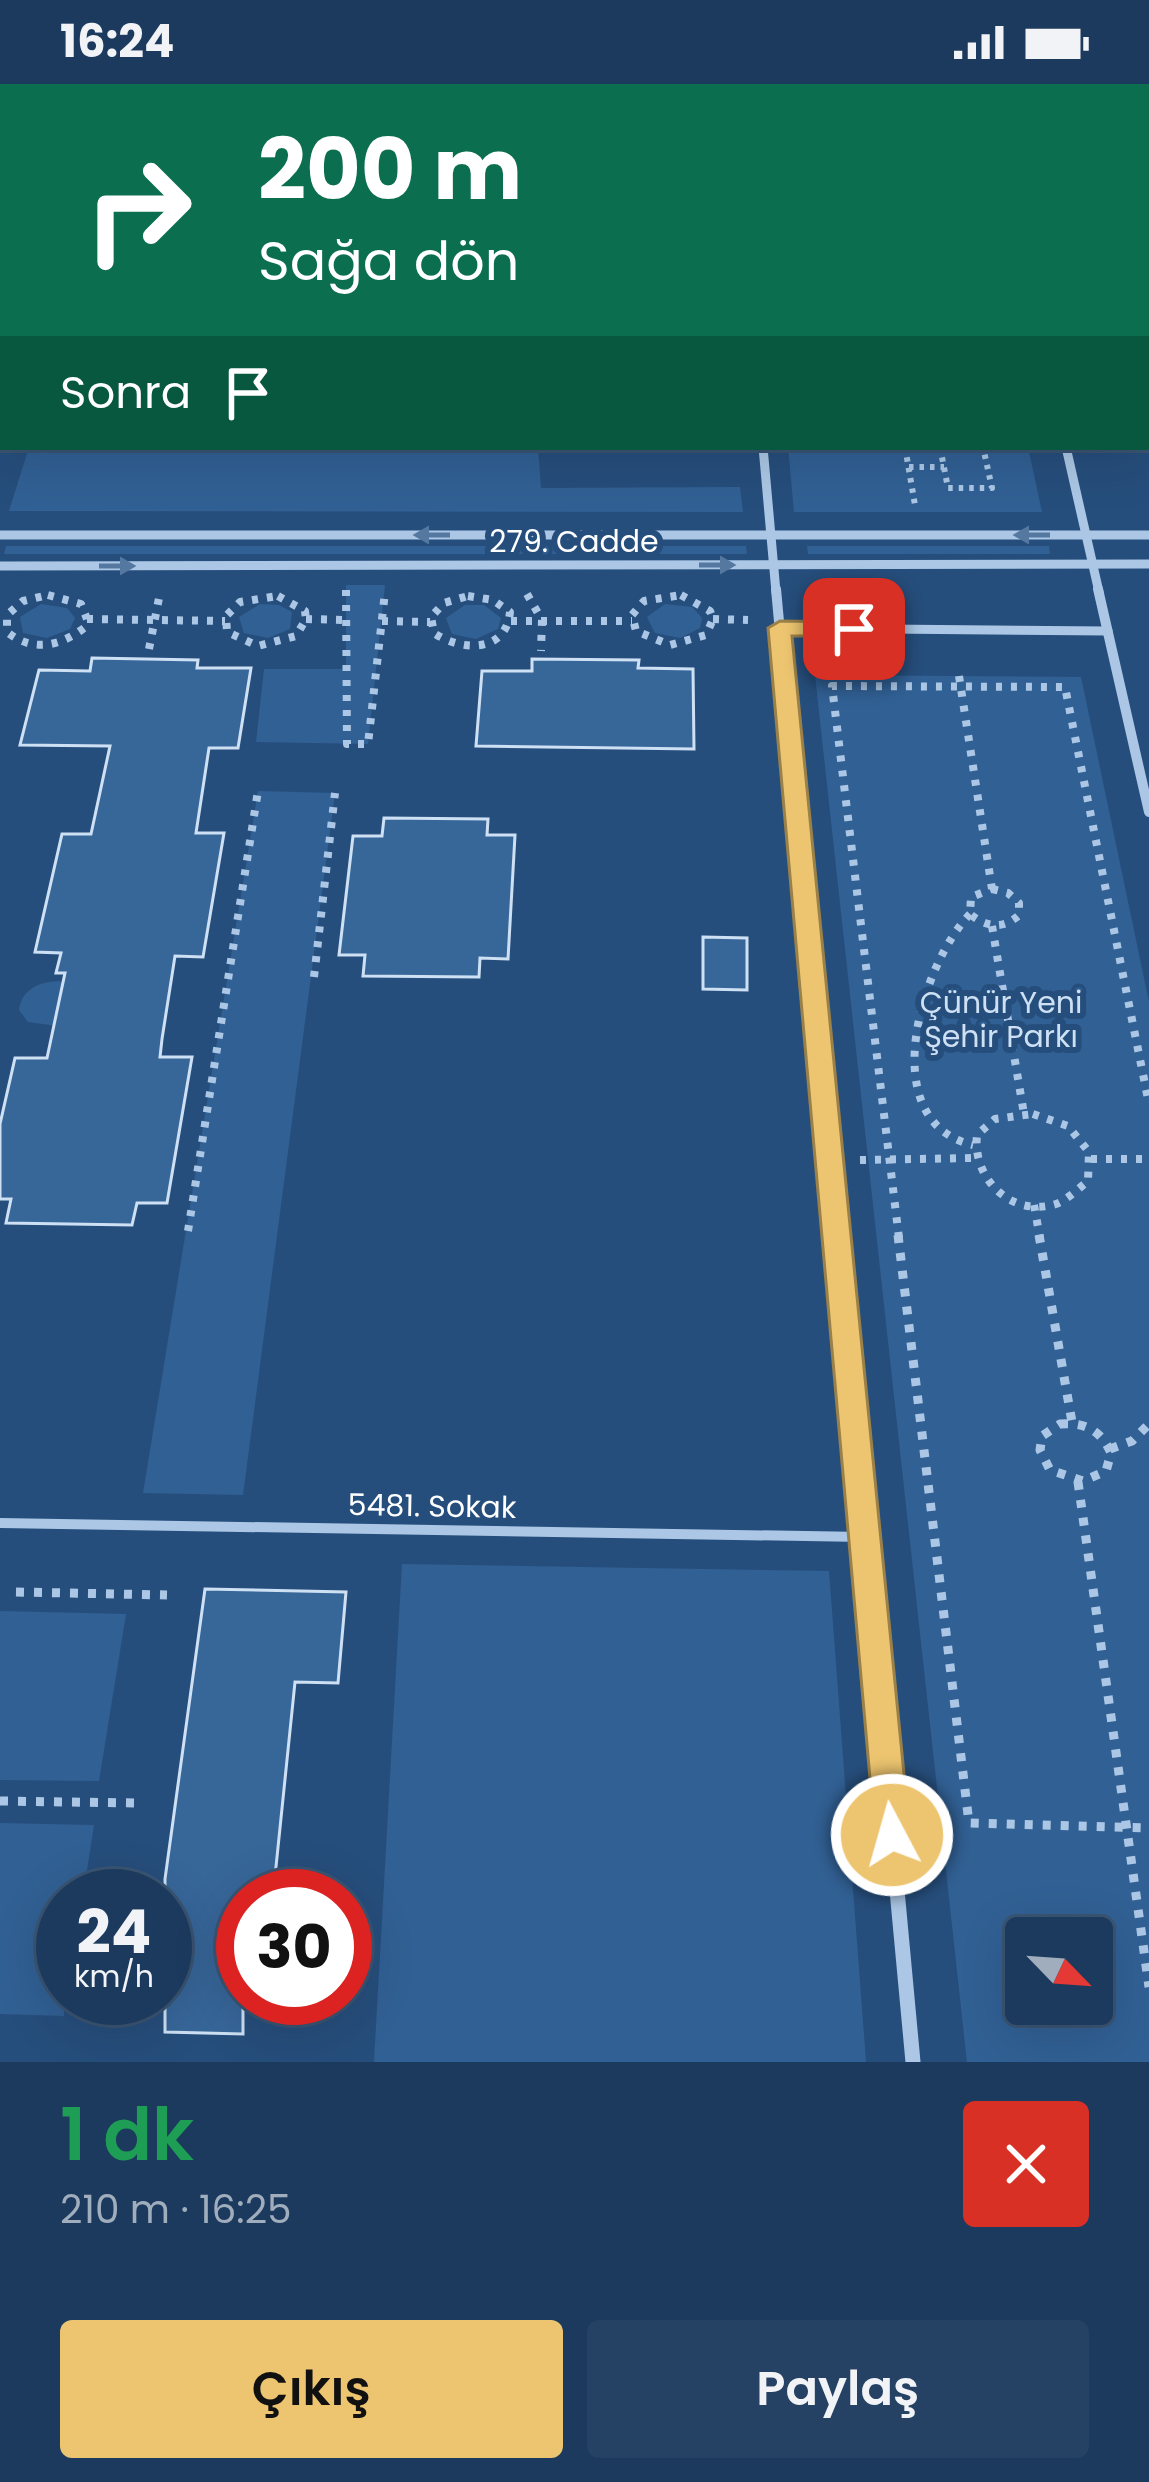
<!DOCTYPE html>
<html lang="tr">
<head>
<meta charset="utf-8">
<style>
  body { margin:0; font-family:Poppins,sans-serif; background:#254163; color:#f1f3f6; height:100vh; display:flex; flex-direction:column; font-size:45px; white-space:nowrap }
  * { box-sizing:border-box; margin:0 }
  p { font-size:39px; color:#a0adbc }
  .icon { flex:none; width:66px; height:66px; fill:none; stroke:currentColor; stroke-width:2; stroke-linecap:round; stroke-linejoin:round }
  .map { position:relative; height:1978px; overflow:hidden }
  .sheet { display:flex; flex-direction:column; background:#1c3a5d; flex:1 }
  .sheet>* { flex:none }
  .hud { position:absolute; left:0px; top:0px; width:1149px; height:366px; box-shadow:0 12px 48px #0002,0 0 0 3px #3a5472; background:#0b6e4f; color:#fff; overflow:hidden }
  .needle { width:78px; rotate:115deg }
  .controls { position:absolute; left:1005px; top:1833px; display:grid; gap:24px }
  .controls a { display:grid; place-items:center; width:108px; height:108px; border-radius:12px; background:#1c3a5d; box-shadow:0 12px 48px #0002,0 0 0 3px #3a5472; font-size:60px }
  .speed { position:absolute; left:36px; top:1785px; display:flex; gap:24px; font-size:60px; font-weight:700; text-align:center }
  .speed>* { display:grid; place-content:center; width:156px; height:156px; border-radius:50%; background:#1c3a5d; box-shadow:0 12px 48px #0002,0 0 0 3px #3a5472; line-height:1 }
  .speed small { font-size:30px; font-weight:400 }
  .speed .limit { border:18px solid #d22; background:#fff; color:#111 }
  .pin { position:absolute; display:grid; place-items:center; width:102px; height:102px; color:#fff; margin:-51px; border-radius:24px; box-shadow:0 6px 18px #0006 }
  .me { position:absolute; width:132px; margin:-66px; rotate:354deg; stroke-linejoin:round; filter:drop-shadow(0 0 9px #0008) }
  .turn { display:flex; align-items:center; gap:42px; height:252px; padding:0 60px; font-size:54px }
  .turn .icon { width:156px; height:156px; stroke-width:2.5 }
  .turn b { display:block; font-size:84px; line-height:102px }
  .then { display:flex; align-items:center; height:114px; padding:0 60px; background:#0003; gap:24px; font-size:45px }
  .round { display:grid; place-items:center; flex:none; width:126px; height:126px; border-radius:12px; background:#254163 }
  .headline { display:flex; align-items:center; justify-content:space-between; height:204px; padding:0 60px }
  h1 { font-size:72px; font-weight:600; line-height:90px; color:#1e9e55 }
  .action { display:flex; gap:24px; margin-top:auto; padding:24px 60px }
  .action a { flex:1; height:138px; border-radius:12px; background:#edc570; color:#111; font-size:48px; font-weight:600; line-height:138px; text-align:center }
  .action a+a { background:#254163; color:#f1f3f6 }
  .status { display:flex; justify-content:space-between; align-items:center; height:84px; padding:0 60px; background:#1c3a5d; direction:ltr }
  .status svg { height:33px; fill:currentColor }
  .map>svg:first-child { display:block }
  .green { fill:#316094; fill-rule:evenodd }
  .building { fill:#376699; stroke:#cee0f4; stroke-width:3 }
  .lines { fill:none; stroke-linecap:round; stroke-linejoin:round }
  .path-far2 { stroke:#abc7e5; stroke-width:6; stroke-dasharray:4.5 6; stroke-linecap:butt }
  .path-far1 { stroke:#abc7e5; stroke-width:8; stroke-dasharray:6 9; stroke-linecap:butt }
  .path { stroke:#abc7e5; stroke-width:9; stroke-dasharray:8 10; stroke-linecap:butt }
  .service-far1 { stroke:#abc7e5; stroke-width:9 }
  .service { stroke:#abc7e5; stroke-width:10 }
  .minor-far2 { stroke:#abc7e5; stroke-width:9 }
  .minor-far1 { stroke:#abc7e5; stroke-width:10 }
  .minor { stroke:#abc7e5; stroke-width:15 }
  .oneway { fill:#5578a1 }
  .route { fill:#edc570; stroke:#9a8049; stroke-width:3 }
  .labels { text-anchor:middle; dominant-baseline:central; stroke-width:12; stroke-linejoin:round; paint-order:stroke }
  .street-label { font-size:30px; fill:#fff; stroke:#264e7c }
  .park-label { font-size:30px; fill:#cee0f4; stroke:#264e7c }
</style>
</head>
<body>
<div class="status"><b>16:24</b><svg viewBox="0 0 49 12"><path d="M0 12V9h3v3zM5 12V6h3v6zM10 12V3h3v9zM15 12V0h3v12zM26 1h20v11H26zM47 4h2v5h-2z"/></svg></div>
<div class="map">
<svg width="1149" height="1978" viewBox="0 0 1149 1978">
  <rect width="100%" height="100%" fill="#264e7c"/>
  <g class="green">
    <path d="M29,363H538L541,404L740,403L743,428L9,427Z"/>
    <path d="M788,363H1028L1042,428H794Z"/>
    <path d="M6,462H746L747,470H4Z"/>
    <path d="M807,462H1049L1050,470H808Z"/>
    <path d="M346,501H385L368,660L256,658L264,585H346Z"/>
    <path d="M41,520L67,524L75,534L70,545L47,554L23,549L20,533Z"/>
    <path d="M260,520L279,521L292,528L290,545L268,554L244,549L239,533Z"/>
    <path d="M665,520L692,523L702,534L700,544L680,554L655,549L647,533Z"/>
    <path d="M465,521H484L501,534L498,545L476,555L452,550L446,534Z"/>
    <path d="M815,591L1081,593L1149,918V1978H967ZM1026,1854H1092V1920H1026Z"/>
    <path d="M258,707L335,709L243,1411L143,1409Z"/>
    <path d="M59,897L69,900L57,942L28,938L19,926C22,904 40,898 59,897Z"/>
    <path d="M402,1480L829,1487L866,1978H374Z"/>
    <path d="M0,1527L126,1530L99,1697L0,1696Z"/>
    <path d="M0,1739L94,1741L83,1812H63L64,1932L0,1930Z"/>
  </g>
  <g class="building">
    <path d="M92,574L198,576L197,584H251L238,664H209L196,749H224L203,873L175,872L162,955L160,973H192L167,1119H137L132,1141L6,1139L11,1115H0V1040L15,974H47L65,889H56L61,869L35,868L62,750H91L110,662L20,661L39,586L90,587Z"/>
    <path d="M532,575L639,576L638,584L693,585L694,665L476,662L482,587H532Z"/>
    <path d="M384,734L488,735L487,751H515L508,875L480,874L479,893L363,892L365,871H339L353,752H382Z"/>
    <path d="M703,853L747,854V906L703,905Z"/>
    <path d="M205,1505L346,1508L338,1599L295,1598L273,1812H243V1950L165,1948V1795Z"/>
  </g>
  <g class="lines">
    <g class="path-far2">
      <path d="M905,363L915,421"/>
      <path d="M940,363L948,404H992L983,363"/>
      <path d="M909,383H944"/>
    </g>
    <g class="path-far1">
      <path d="M346,506L347,660H368L385,508"/>
      <path d="M527,510L542,536L541,567"/>
      <path d="M48,511L81,520L87,535L84,544C59,563 32,568 7,548V531L23,517Z"/>
      <path d="M681,511L710,527L713,535L706,551L670,561L636,547L632,531L644,517Z"/>
      <path d="M278,512L305,527L306,535L296,552L258,562L227,548L226,532L240,518Z"/>
      <path d="M468,512L493,516L510,528C506,569 462,568 434,549L431,533L444,519Z"/>
      <path d="M87,535L225,537"/>
      <path d="M306,535L347,536"/>
      <path d="M713,535L748,536"/>
      <path d="M382,537L430,538"/>
      <path d="M511,537H632"/>
      <path d="M149,565L160,509"/>
      <path d="M959,592L992,805"/>
      <path d="M992,805L1008,809L1019,819V831C1003,846 986,843 970,830L971,813Z"/>
      <path d="M970,830C920,882 874,1038 973,1061"/>
      <path d="M992,842L1024,1030"/>
      <path d="M314,893L335,709"/>
      <path d="M1033,1030L1068,1042L1089,1068L1088,1097C1079,1104 1067,1116 1056,1120C1011,1134 972,1094 977,1051L995,1035Z"/>
      <path d="M1091,1075H1149"/>
      <path d="M860,1076L972,1074"/>
      <path d="M1034,1121L1040,1154"/>
      <path d="M188,1147L258,707"/>
      <path d="M899,1154L832,602L1065,603L1149,1020"/>
    </g>
    <g class="path">
      <path d="M898,1151L969,1739L1149,1744"/>
      <path d="M1039,1151L1072,1338"/>
      <path d="M1060,1340C1084,1338 1101,1346 1111,1369L1106,1387L1083,1397L1050,1386L1040,1366L1042,1352Z"/>
      <path d="M1110,1365L1132,1357L1149,1340"/>
      <path d="M1078,1398L1149,1903"/>
      <path d="M16,1508L167,1511"/>
      <path d="M0,1717L135,1719"/>
    </g>
    <path class="service-far1" d="M780,544L1108,547"/>
    <path class="service" d="M0,1439L864,1453"/>
    <g class="minor-far2">
      <path d="M0,193L3,184"/>
      <path d="M0,345L3,335"/>
      <path d="M763,363L776,508"/>
      <path d="M1066,363L1099,508"/>
      <path d="M0,451H1149"/>
      <path d="M0,482L1149,480"/>
    </g>
    <g class="minor-far1">
      <path d="M776,505L836,1154"/>
      <path d="M1098,505L1149,728"/>
    </g>
    <path class="minor" d="M836,1151L913,1978"/>
  </g>
  <defs><path id="oneway-solid" d="M-6-.8H1V-3.2L6.5 0L1 3.2V.8H-6Z" transform="scale(3)"/></defs>
  <g class="oneway">
    <use href="#oneway-solid" transform="translate(432 451) rotate(180)"/>
    <use href="#oneway-solid" transform="translate(1032 451) rotate(-180)"/>
    <use href="#oneway-solid" transform="translate(717 481)"/>
    <use href="#oneway-solid" transform="translate(117 482)"/>
  </g>
  <path class="route" d="M780,537L854,538L865,545L854,552H792L910,1751L904,1762L892,1767L880,1762L875,1751L768,544Z"/>
  <g class="labels">
    <g class="street-label">
      <text x="574" y="457">279. Cadde</text>
      <text transform="translate(432 1422) rotate(1)">5481. Sokak</text>
    </g>
    <g class="park-label">
      <text x="1001" y="918">Çünür Yeni<tspan x="1001" dy="34">Şehir Parkı</tspan></text>
    </g>
  </g>
</svg>
<div class="controls">
<a><svg class="needle" viewBox="-14 -14 28 28"><path d="M0-13l5 13h-10z" fill="#e53935"/><path d="M0 13l5-13h-10z" fill="#a0adbc"/></svg></a>
</div>
<div class="speed"><div>24<small>km/h</small></div><div class="limit">30</div></div>
<div class="pin" style="left:854px;top:545px;background:#d93025"><svg class="icon" aria-label="arrive" viewBox="0 0 24 24"><path d="M6 21V4h12l-3 4 3 4H6"/></svg></div>
<svg class="me" style="left:892px;top:1751px" viewBox="-20 -20 40 40"><circle r="17" fill="#edc570" stroke="#fff" stroke-width="3"/><path d="M0-11L8 9 0 5-8 9z" fill="#fff"/></svg>
<div class="hud">
<div class="turn"><svg class="icon" aria-label="right" viewBox="0 0 24 24"><path d="M7 20v-9h11M14 6l5 5-5 5"/></svg><div><b>200 m</b>Sağa dön</div></div>
<div class="then">Sonra<svg class="icon" aria-label="arrive" viewBox="0 0 24 24"><path d="M6 21V4h12l-3 4 3 4H6"/></svg></div>
</div>
</div>
<section class="sheet">
<div class="headline"><div><h1>1 dk</h1><p>210 m · 16:25</p></div><a class="round" style="background:#d93025;color:#fff"><svg class="icon" aria-label="close" viewBox="0 0 24 24"><path d="M6 6l12 12M18 6L6 18"/></svg></a></div>
<div class="action"><a>Çıkış</a><a>Paylaş</a></div>
</section>
</body>
</html>
